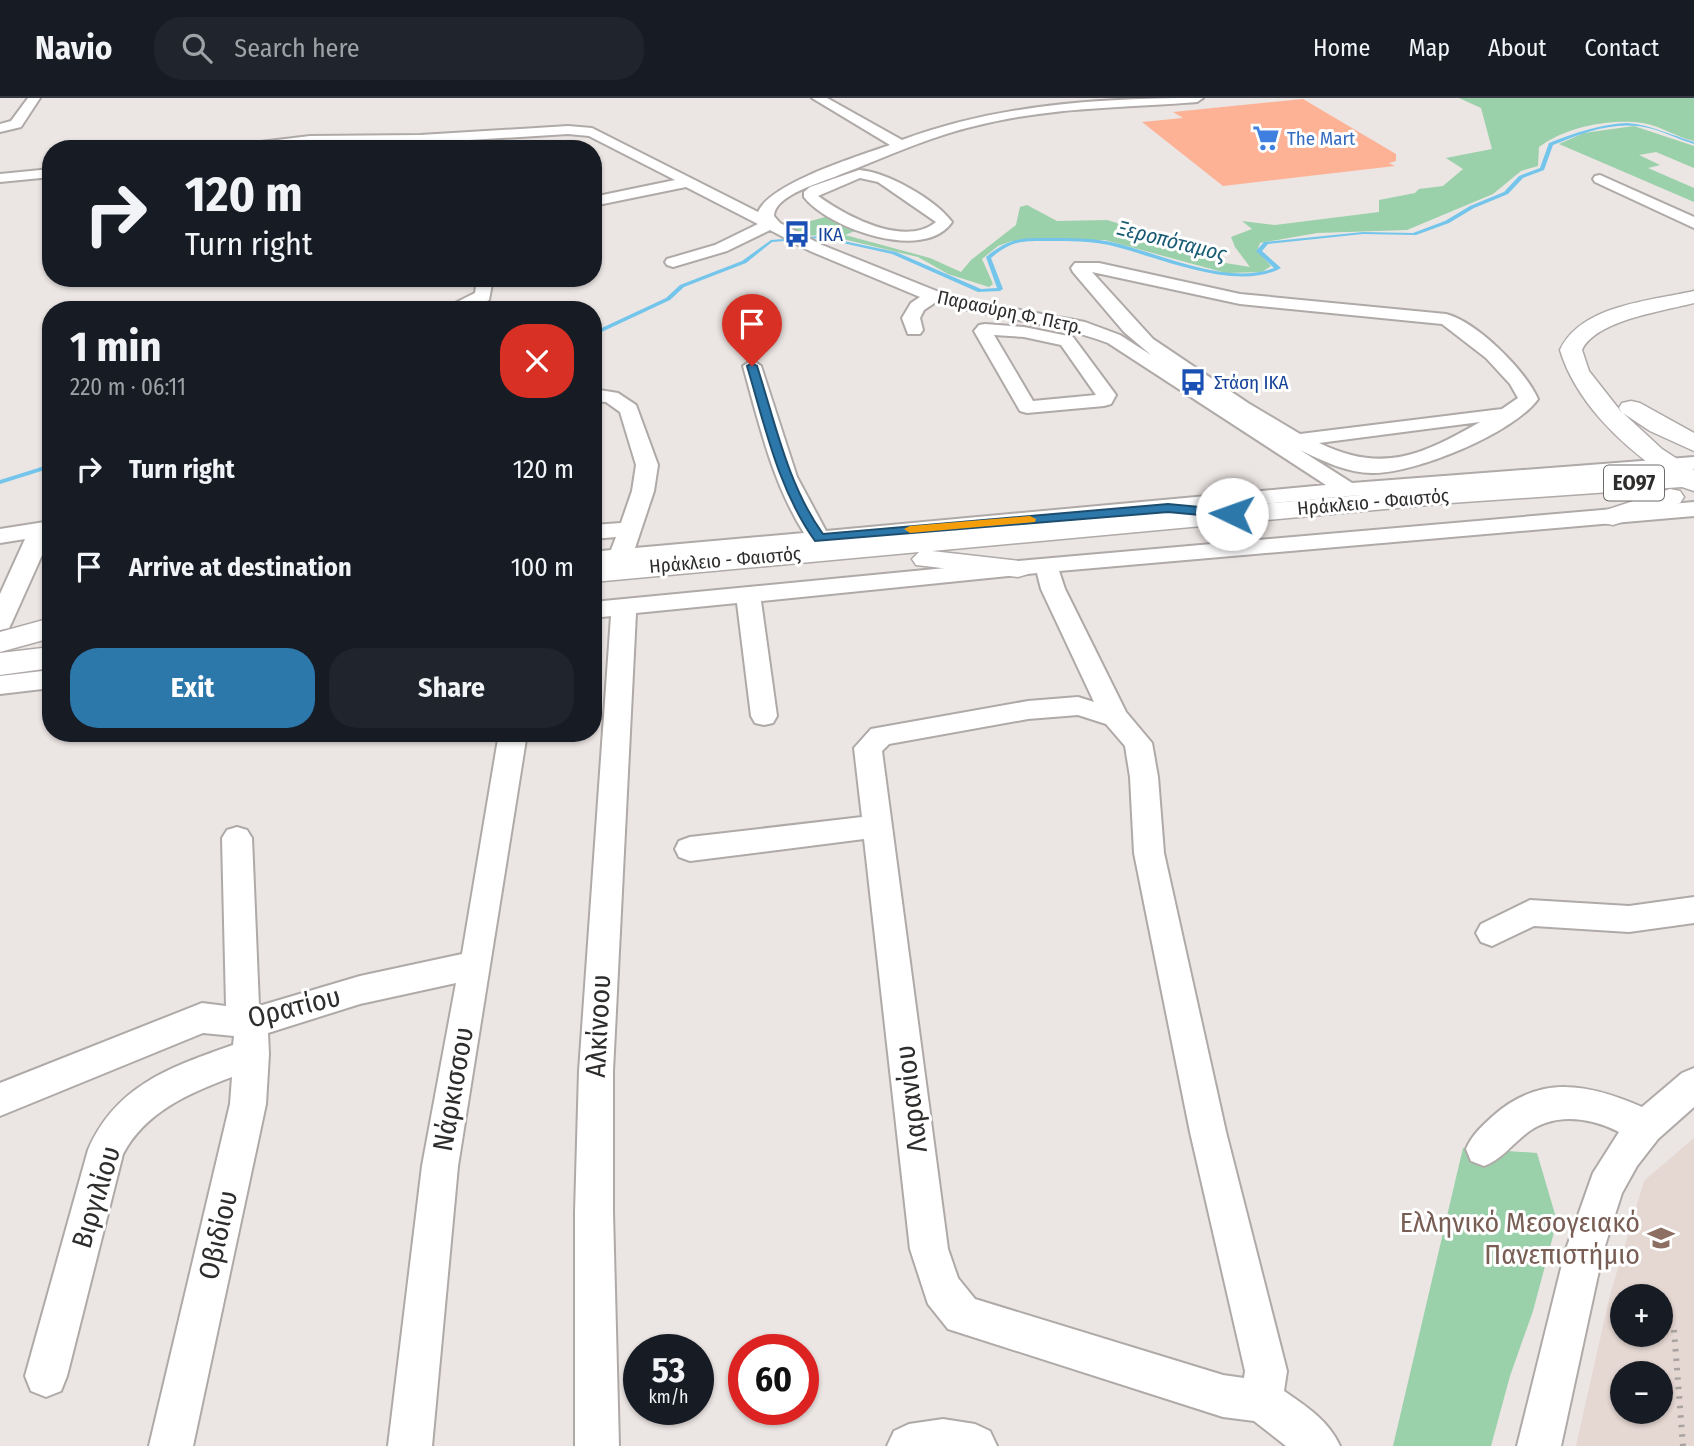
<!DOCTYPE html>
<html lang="en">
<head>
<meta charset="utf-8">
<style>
  body { margin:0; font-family:"Fira Sans Condensed",sans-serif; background:#20242c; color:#f1f3f6; height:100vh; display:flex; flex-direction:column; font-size:26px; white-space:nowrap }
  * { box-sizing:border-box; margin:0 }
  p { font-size:23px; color:#9ea1a6 }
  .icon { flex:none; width:38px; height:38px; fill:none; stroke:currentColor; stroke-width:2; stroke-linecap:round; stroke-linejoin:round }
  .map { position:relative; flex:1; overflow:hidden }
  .sheet { position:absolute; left:42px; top:203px; width:560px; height:441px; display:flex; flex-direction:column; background:#171b24; border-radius:28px; box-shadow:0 2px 5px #0004 }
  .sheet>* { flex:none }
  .top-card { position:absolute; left:42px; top:42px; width:560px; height:147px; border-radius:28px; box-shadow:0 2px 5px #0004; background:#171b24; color:#f1f3f6; overflow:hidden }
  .fabs { position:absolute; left:1610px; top:1186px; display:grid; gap:14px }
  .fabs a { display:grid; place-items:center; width:63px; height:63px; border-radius:50%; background:#171b24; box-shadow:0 2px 5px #0004; font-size:35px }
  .speed { position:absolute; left:623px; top:1236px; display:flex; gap:14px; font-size:35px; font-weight:700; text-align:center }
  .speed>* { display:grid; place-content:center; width:91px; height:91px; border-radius:50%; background:#171b24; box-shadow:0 2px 5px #0004; line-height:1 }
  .speed small { font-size:18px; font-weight:400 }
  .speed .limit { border:10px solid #d22; background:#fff; color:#111 }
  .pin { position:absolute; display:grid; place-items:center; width:60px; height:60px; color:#fff; margin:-72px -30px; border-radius:50% 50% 50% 0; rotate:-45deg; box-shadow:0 0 7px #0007 }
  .pin .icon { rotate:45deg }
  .me { position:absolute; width:77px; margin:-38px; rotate:273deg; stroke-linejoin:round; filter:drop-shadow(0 0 5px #0008) }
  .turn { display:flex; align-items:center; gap:24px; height:147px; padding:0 28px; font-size:32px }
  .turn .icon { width:91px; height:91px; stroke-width:2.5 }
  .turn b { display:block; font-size:49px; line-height:60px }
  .round { display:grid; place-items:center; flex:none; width:74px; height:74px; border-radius:28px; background:#20242c }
  .headline { display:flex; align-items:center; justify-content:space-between; height:119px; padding:0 28px }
  h1 { font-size:42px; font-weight:700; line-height:52px }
  .action { display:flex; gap:14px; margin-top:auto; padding:14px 28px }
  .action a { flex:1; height:80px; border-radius:28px; background:#2d78ab; color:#fff; font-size:28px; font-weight:700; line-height:80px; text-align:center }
  .action a+a { background:#20242c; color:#f1f3f6 }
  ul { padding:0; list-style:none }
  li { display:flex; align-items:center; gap:21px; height:98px; padding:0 28px }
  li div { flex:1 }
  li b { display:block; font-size:26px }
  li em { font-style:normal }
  header { display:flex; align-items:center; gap:42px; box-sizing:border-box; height:98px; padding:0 35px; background:#171b24; border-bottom:2px solid #363941 }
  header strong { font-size:33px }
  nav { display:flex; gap:38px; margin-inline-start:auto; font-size:24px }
  .search { width:490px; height:63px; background:#20242c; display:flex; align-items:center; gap:18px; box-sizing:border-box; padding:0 24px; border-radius:28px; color:#9ea1a6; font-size:26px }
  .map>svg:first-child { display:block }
  .built { fill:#e5d7d2; fill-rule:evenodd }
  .green { fill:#9ad0aa }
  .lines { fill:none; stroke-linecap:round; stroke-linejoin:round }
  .stream { fill:#73c5eb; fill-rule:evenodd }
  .building { fill:#fdb296 }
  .minor-casing { stroke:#afa9a8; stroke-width:4 }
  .major-casing { stroke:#afa9a8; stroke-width:3 }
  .path { stroke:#a8a3a1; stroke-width:6; stroke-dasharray:2.5 7; stroke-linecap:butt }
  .minor { fill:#fff; fill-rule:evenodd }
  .major { fill:#fff; fill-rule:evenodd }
  .route { fill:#2d78ab; stroke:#1d4e6f; stroke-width:2 }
  .slow { fill:#f59e0b }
  .labels { text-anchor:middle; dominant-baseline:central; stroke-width:6; stroke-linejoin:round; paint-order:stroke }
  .far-shop-label { font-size:19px; fill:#366cbe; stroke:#fff; text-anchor:start }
  .far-transit-label { font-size:19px; fill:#164399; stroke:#fff; text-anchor:start }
  .far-street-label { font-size:19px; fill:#2f2d2c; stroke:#fff }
  .far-water-label { font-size:21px; font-style:italic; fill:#185973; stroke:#fff }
  .shield { fill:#fff; stroke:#6d6c6b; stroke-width:2 }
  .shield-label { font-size:21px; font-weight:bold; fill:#2f2d2c }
  .near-street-label { font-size:28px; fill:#2f2d2c; stroke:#fff }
  .near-education-label { font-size:28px; fill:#785e54; stroke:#fff; text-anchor:end }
</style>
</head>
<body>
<header>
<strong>Navio</strong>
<div class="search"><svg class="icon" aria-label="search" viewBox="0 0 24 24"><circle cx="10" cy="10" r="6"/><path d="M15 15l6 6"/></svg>Search here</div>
<nav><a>Home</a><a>Map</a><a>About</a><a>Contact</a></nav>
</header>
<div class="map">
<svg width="1694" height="1348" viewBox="0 0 1694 1348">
  <rect width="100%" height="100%" fill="#ebe5e3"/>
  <path class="built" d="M1694,1040V1348H1576L1610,1197L1644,1083ZM1622,1199H1661V1237H1622ZM1622,1276H1661V1314H1622Z"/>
  <g class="green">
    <path d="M1459,0H1694V43C1676,39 1661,28 1643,25C1610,20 1565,29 1539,49L1538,68L1521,73L1493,96L1407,132L1317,135L1260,145L1257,153L1271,168L1262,174L1226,175L1105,142L1012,143L998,148L982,161L993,186L989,189L948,176L918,159L826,137L800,138L788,129L833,117L855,133L845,137L930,160L961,174L971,162L1016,127L1020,109L1027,107L1057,123L1107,122L1117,125L1146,146L1197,155L1213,163L1250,169L1235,149L1231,139L1252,131L1242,123L1275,127L1379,114V102L1415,95L1419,91L1443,88L1463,71L1446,60L1492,51L1481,10Z"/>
    <path d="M1634,28L1694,48V70L1656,54L1639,57L1660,67L1648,70L1694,90V104L1559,46L1584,35Z"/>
    <path d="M1463,1050L1537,1055L1557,1123L1533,1213L1510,1278L1491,1348H1393Z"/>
  </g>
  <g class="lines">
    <g class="stream">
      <path d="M1627,25C1651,27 1671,37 1694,44V46C1680,42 1667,35 1653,31C1618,21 1585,34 1553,47L1544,72L1523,80L1508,96L1474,110L1449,125L1416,137L1363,136L1268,146L1262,153L1281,170C1237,195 1156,158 1109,147C1090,143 1070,143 1050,143C1023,143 1012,142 991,160L1003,191L1000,193L978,194L892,156L820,140L772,144L746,165L684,189L670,202L593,238V234L666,200L680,187L742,163L771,142L820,138L896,154L981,191L997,190L986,159C1010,139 1022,140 1052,140C1070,140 1088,140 1106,143C1156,153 1225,189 1274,170L1256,153L1264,144L1363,134L1413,135L1445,123L1470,108L1504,94L1519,78L1540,70L1549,45C1575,35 1600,26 1627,25Z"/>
      <path d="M51,366V370L0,386V382Z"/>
    </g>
  </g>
  <path class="building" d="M1303,1L1396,56V63L1389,65L1395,68L1223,88L1142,24L1183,20L1173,14Z"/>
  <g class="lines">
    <defs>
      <g id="minor">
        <path d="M28,0H40L21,29L0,34V26L11,23Z"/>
        <path d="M812,0H827L902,42C999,6 1101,0 1203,0L1197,4C1125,10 1050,9 979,27C930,38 886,59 839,77C823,84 774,97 774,118L780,125L822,147L939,194L971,203L1085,224L1120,237L1151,257L1124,234L1073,174L1071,170L1075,165H1099L1240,196L1446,216C1477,224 1525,272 1538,301C1514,335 1414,376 1372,375C1347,375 1323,363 1300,352L1352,385L1694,359V371L1439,393L1348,398L593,468V454L611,452L616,439L593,441V427L621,425L632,393L636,367L620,314L606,304L593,303V291L618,295L636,307L658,367L654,393L635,450L804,435C772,384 759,325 743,268L752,262L761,268L797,379L826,433L1326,387L1108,245C1052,224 993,220 936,204L924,212L920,220L923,232L920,236H908L902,220L911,205L920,199L810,153L770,132L727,153L673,169L667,167L665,164L667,161L715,147L758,126L686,89L593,108V99L675,82L589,38L568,36L420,45L310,46L271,51H228L235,47L310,38L420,37L568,28L592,30L758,114C770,85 859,58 890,47ZM1092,174L1240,206L1442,226L1486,260L1510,286L1518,300L1502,311L1300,336L1248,305L1153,241ZM1480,324C1422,357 1383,376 1319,345Z"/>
        <path d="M51,71V79L0,84V76Z"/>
        <path d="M859,72C887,74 935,101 952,124C924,165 828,130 804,99V94L810,89ZM860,80L878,84L936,124C904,150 846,118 818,98Z"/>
        <path d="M1600,77L1694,119V130L1595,84L1593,81L1595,78Z"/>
        <path d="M477,180H493L489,202L469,212H451L453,206L475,195Z"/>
        <path d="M985,226L1024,229L1073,239L1116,297L1111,306L1104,308L1027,315L1020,313L974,233L979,227ZM994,237L1024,239L1061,247L1096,297L1033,303Z"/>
        <path d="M1694,404V418L1059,473L1065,491L1126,614L1152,645L1158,679L1164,755L1226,1034L1287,1273L1284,1293C1306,1308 1329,1323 1340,1348H1286L1254,1323L1223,1319L948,1231L928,1206L910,1151L864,741L690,763L679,759L675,751L679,743L690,739L862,719L854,650L871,631L1028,603L1078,599L1094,604L1041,491L1037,475L761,503L777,618L773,625L764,627L755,625L751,618L737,505L636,515L613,973V1114L619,1348H575V1114L579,973L611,518L593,520V504L1018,463ZM1078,617L1106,626L1125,648L1130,679L1134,755L1190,1034L1245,1273L1244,1280L1223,1277L975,1201L958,1180L948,1151L882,653L889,646L1028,621Z"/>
        <path d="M51,423V437L12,524L9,530L0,532V496L25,441L0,445V431Z"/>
        <path d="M51,572V590L0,596V578Z"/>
        <path d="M499,635H527L458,1068L432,1348H388L422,1068L456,885L360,906L268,935L269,956L266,1006L193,1348H149L230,1006L232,979C189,995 145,1014 123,1056L67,1278L61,1293L46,1299L31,1293L25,1278L88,1052C116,987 171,969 233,947L234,938L203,935L0,1018V985L202,905L226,908L222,740L227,732L237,729L247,732L252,740L259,908L360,878L462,856Z"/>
        <path d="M1694,799V825L1629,834L1534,828L1492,848L1481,844L1476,835L1481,826L1530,802L1629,808Z"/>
        <path d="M1694,970V1009L1658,1041L1637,1068L1622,1095L1603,1154L1561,1348H1517L1565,1154L1593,1075L1619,1034C1587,1018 1550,1014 1522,1039C1509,1050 1500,1062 1484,1068L1471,1063L1466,1051C1472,1037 1482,1028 1493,1018C1540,976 1589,986 1642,1009L1682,975Z"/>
        <path d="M943,1321L975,1326L990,1333L997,1348H887L894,1333L909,1326Z"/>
      </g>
      <g id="major">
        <path d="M1694,193V205C1664,213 1596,222 1582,252L1589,273L1622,315L1619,310L1622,305L1631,303L1640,305L1694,335V353L1650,333L1623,315L1662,351L1694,372V393L1682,389L1450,405L932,453L1028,464L1033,470L1028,476L1018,479L916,467L912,461L919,454L593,484V466L1450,389L1661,374C1619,345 1575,302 1560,252C1581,207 1650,203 1694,193Z"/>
        <path d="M1670,391L1680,393L1684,399L1680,405L1613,427L1603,425L1599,419L1603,413Z"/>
        <path d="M51,520V540L0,554V534Z"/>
        <path d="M51,549V570L0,577V555Z"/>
      </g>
    </defs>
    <use href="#minor" class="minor-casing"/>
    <use href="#major" class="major-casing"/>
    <path class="path" d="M1674,1232L1683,1348"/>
    <use href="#minor" class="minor"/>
    <use href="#major" class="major"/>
  </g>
  <path class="route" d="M752,265L757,268C775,324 788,388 823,436L1168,406L1232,412L1238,416L1232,420L1168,414L815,443C778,391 765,328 747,268Z"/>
  <path class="slow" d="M1030,418L1036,421L1035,424L910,435L904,431L910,428Z"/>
  <defs>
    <symbol id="supermarket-bare" viewBox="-9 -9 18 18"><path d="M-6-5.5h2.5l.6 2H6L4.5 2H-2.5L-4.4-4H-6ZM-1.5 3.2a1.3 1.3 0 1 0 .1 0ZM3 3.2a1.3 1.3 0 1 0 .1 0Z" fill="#3f7fe0" stroke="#fff" stroke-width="2.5" paint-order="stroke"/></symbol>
    <symbol id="bus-bare" viewBox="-9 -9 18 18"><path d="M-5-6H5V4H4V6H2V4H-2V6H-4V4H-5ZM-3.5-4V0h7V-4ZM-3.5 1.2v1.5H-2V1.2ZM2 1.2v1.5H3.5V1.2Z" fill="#1a4fb4" stroke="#fff" stroke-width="2.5" paint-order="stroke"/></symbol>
    <symbol id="university-bare" viewBox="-9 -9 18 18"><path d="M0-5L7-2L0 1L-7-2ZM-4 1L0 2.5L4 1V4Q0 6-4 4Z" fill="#8d6e63" stroke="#fff" stroke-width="2.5" paint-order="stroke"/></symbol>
  </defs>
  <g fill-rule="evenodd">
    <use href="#supermarket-bare" x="1247" y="21" width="38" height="38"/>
    <use href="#bus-bare" x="778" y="117" width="38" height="38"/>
    <use href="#bus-bare" x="1174" y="265" width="38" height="38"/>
    <use href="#university-bare" x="1642" y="1121" width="38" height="38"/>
  </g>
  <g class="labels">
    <g class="far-shop-label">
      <text x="1287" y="40">The Mart</text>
    </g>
    <g class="far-transit-label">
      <text x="818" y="136">IKA</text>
      <text x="1214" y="284">Στάση ΙΚΑ</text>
    </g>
    <g class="far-street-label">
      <text transform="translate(1010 214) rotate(12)">Παρασύρη Φ. Πετρ.</text>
      <text transform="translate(1373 404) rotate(-5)">Ηράκλειο - Φαιστός</text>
      <text transform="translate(725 462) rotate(-5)">Ηράκλειο - Φαιστός</text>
    </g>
    <g class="far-water-label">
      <text transform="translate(1172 143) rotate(14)">Ξεροπόταμος</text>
    </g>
    <rect class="shield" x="1604" y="367.5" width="60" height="35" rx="5"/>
    <g class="shield-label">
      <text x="1634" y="385">ΕΟ97</text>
    </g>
    <g class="near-street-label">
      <text transform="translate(294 909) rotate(-14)">Ορατίου</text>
      <text transform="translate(598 928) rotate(-87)">Αλκίνοου</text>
      <text transform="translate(453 991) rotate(-80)">Νάρκισσου</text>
      <text transform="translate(911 1001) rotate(-97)">Λαρανίου</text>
      <text transform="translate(96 1099) rotate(-73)">Βιργιλίου</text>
      <text transform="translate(218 1137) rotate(-77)">Οβιδίου</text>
    </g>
    <g class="near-education-label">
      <text x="1640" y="1124">Ελληνικό Μεσογειακό<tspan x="1640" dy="32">Πανεπιστήμιο</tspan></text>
    </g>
  </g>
</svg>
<div class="fabs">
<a>+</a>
<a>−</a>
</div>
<div class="speed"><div>53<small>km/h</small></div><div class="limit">60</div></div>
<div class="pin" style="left:752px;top:268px;background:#d93025"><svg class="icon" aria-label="arrive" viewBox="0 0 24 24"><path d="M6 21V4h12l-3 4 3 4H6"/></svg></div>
<svg class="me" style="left:1232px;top:416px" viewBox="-20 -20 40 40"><circle r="19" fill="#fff"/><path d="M0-13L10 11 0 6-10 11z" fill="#2d78ab"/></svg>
<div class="top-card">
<div class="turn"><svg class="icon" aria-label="right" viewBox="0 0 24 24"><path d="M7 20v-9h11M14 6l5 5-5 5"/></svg><div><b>120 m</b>Turn right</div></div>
</div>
<section class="sheet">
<div class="headline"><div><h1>1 min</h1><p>220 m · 06:11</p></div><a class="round" style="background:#d93025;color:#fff"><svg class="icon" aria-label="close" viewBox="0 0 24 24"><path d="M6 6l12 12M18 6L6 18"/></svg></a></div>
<ul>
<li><svg class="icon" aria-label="right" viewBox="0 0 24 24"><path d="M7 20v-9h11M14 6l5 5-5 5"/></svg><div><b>Turn right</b></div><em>120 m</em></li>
<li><svg class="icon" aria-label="arrive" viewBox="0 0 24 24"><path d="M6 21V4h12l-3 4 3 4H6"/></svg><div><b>Arrive at destination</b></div><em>100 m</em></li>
</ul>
<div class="action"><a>Exit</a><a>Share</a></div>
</section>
</div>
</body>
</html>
